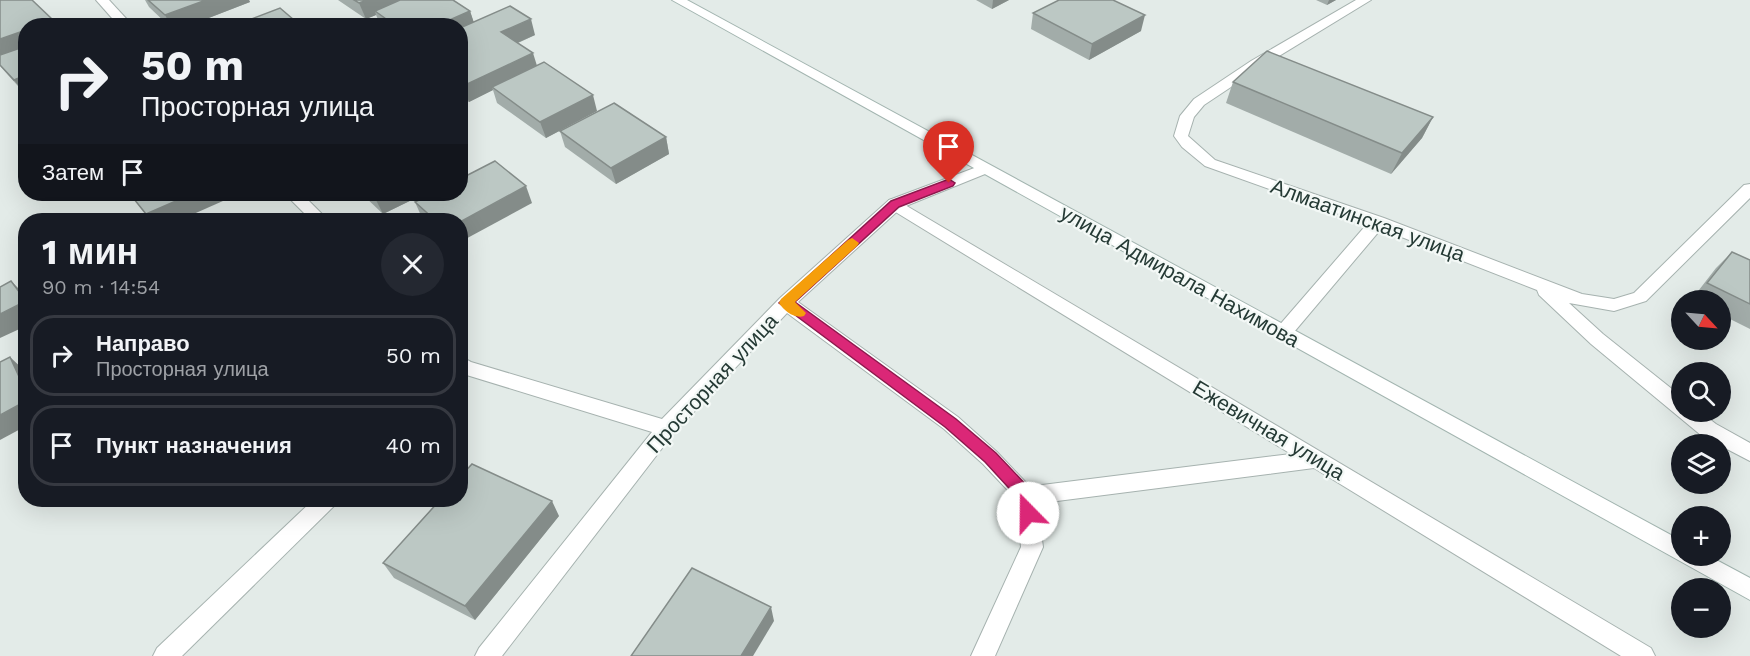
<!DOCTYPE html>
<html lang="ru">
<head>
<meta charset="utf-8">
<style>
  body { margin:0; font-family:"Work Sans",sans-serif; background:#242831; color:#f1f3f6; height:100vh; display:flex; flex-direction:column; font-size:22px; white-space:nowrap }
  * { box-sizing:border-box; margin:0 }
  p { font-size:20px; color:#9ea1a6 }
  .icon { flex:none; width:33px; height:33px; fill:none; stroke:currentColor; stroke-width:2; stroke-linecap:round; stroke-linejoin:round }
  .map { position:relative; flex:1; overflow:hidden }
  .drawer { position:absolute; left:18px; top:213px; width:450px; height:294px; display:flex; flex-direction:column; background:#171b24; border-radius:24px; box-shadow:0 6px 24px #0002 }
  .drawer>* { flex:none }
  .top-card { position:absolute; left:18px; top:18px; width:450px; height:183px; border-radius:24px; box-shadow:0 6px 24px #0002; background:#171b24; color:#f1f3f6; overflow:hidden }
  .needle { width:39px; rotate:116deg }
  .fabs { position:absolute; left:1671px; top:290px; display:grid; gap:12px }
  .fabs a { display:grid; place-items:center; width:60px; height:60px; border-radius:50%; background:#171b24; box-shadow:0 6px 24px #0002; font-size:30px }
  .pin { position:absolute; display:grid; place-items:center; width:51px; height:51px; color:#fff; margin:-62px -26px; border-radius:50% 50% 50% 0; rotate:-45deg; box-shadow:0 0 6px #0007 }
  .pin .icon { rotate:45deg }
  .me { position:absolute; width:66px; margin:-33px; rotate:338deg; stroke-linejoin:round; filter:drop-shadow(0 0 4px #0008) }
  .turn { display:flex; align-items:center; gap:21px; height:126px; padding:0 24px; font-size:27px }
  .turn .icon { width:78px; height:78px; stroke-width:2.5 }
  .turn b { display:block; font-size:42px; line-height:51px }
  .then { display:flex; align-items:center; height:57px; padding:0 24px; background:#0003; gap:12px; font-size:22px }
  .round { display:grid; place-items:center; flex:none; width:63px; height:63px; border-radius:32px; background:#242831 }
  .head { display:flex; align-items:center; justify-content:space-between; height:102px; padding:0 24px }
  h1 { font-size:36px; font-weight:700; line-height:45px }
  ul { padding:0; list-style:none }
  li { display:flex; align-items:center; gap:18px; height:81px; margin:0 12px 9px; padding:0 12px; border:3px solid #363941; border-radius:24px }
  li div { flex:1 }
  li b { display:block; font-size:22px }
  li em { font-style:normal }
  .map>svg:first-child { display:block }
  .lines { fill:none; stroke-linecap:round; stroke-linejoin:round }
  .lane-casing { stroke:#a6b2af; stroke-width:2 }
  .street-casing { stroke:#a6b2af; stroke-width:2 }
  .secondary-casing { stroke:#a3b5b0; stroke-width:2 }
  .lane { fill:#fff; fill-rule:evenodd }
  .street { fill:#fff; fill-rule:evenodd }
  .secondary { fill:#fff; fill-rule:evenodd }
  .wall { fill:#a2aca9 }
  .shaded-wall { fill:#848c89 }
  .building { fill:#bcc8c4; stroke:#848c89; stroke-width:1.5 }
  .route { fill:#db2777; stroke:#8e194d; stroke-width:1.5 }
  .slow { fill:#f59e0b }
  .labels { text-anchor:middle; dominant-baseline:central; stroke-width:4.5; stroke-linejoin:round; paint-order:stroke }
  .street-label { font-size:21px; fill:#253a35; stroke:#f3f8f6 }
</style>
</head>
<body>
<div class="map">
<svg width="1750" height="656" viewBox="0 0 1750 656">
  <rect width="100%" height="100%" fill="#e3ebe8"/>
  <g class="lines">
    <defs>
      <path id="lane" d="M895,199L1651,648L1655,656H1621L1314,468L1026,505L1019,502L1016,496L1019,490L1026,487L1291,454L889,208L887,204L889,200Z"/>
      <g id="street">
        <path d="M96,0H109L133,26H119Z"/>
        <path d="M1356,0H1371L1261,67L1204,105L1194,117L1188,136L1215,160L1384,218L1582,294L1614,299L1634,293L1744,185L1750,184V198L1646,301L1614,311L1569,303L1603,334L1682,397V411H1699L1716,424L1750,443V461L1702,436L1591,344L1539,295L1537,290L1381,229L1289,338L1283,340L1277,338L1274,333L1277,328L1367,224L1205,166L1182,147L1174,136L1180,116L1194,99L1251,61Z"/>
        <path d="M985,164L993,169L990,172L901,208L798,302L958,417L997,452L1033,490L1036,496L1043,547L995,656H971L1021,547L1016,499L983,464L944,429L787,313L673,434L502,656H475L479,648L652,432L460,373V356L471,362L662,419L780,298L889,200Z"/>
        <path d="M285,194H302L328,220H311Z"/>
        <path d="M313,500H337L334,506L182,656H153L157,648Z"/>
      </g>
      <path id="secondary" d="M672,0H687L1682,541V555H1707L1750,578V600Z"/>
    </defs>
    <use href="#lane" class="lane-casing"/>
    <use href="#street" class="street-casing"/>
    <use href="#secondary" class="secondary-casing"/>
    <use href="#lane" class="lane"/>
    <use href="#street" class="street"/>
    <use href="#secondary" class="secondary"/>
  </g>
  <g class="wall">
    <path d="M0,0L53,20L56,26H26V95L0,66Z"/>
    <path d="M145,0H249L250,2L188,26H169L149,7Z"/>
    <path d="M338,0H453L470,11L474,23L535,35L518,43L537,66L597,111L546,138L497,103L493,90L469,102L460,96V26H381L376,15L366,19Z"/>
    <path d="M976,0H1009L992,9Z"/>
    <path d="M1316,0H1336L1327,5Z"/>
    <path d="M1033,13L1141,31L1089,60L1031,29Z"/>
    <path d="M1233,82L1433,117L1422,138L1391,174L1226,103Z"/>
    <path d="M560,131L666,137L669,154L616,184L565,147Z"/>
    <path d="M362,194H424L383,214Z"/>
    <path d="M415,202L532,203L460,220H425L422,218Z"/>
    <path d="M1732,252L1750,260V329L1720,314V300L1692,299L1716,268Z"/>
    <path d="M559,516L475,620L394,578L383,563Z"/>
  </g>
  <g class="shaded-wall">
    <path d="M206,0H249L250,2L188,26H171L165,15Z"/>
    <path d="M367,0H411L375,11L376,15L366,19L359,3Z"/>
    <path d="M993,0H1009L992,9Z"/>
    <path d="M1329,0H1336L1327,5Z"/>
    <path d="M470,11L475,26L460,33V26H436Z"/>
    <path d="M1145,15L1141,31L1089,60L1092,44Z"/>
    <path d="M531,19L535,35L506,48L501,32Z"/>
    <path d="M53,20L56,26H38Z"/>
    <path d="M26,30V50L0,59V39Z"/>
    <path d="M533,53L538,69L492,87L493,90L469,102L463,86Z"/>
    <path d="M26,75V95L14,80Z"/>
    <path d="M593,95L597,111L546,138L540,122Z"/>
    <path d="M1433,117L1422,138L1391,174L1402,153Z"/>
    <path d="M666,137L669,154L616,184L611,168Z"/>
    <path d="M526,186L532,203L460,242V222Z"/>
    <path d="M121,194H135L125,198Z"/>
    <path d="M192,194H230L232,197L180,220H150L146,214Z"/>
    <path d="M383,194H424L383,214L375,198Z"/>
    <path d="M11,281L26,296V301Z"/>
    <path d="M26,301V326L0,338V314Z"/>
    <path d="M10,357L26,372V392Z"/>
    <path d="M26,401V426L0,440V415Z"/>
    <path d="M552,501L559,516L475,620L465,606Z"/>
    <path d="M771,607L774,621L753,656H741Z"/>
  </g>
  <g class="building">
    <path d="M0,0H32L53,20L38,26H26V30L0,39Z"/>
    <path d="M148,0H206L165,15Z"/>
    <path d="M354,0H367L359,3Z"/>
    <path d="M400,0H453L470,11L436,26H396L375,11Z"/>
    <path d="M1059,0H1113L1145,15L1092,44L1033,13Z"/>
    <path d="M510,6L531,19L501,32L533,53L463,86L460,85V74L466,71L460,67V28Z"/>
    <path d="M280,8L301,26H233Z"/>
    <path d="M26,46V75L14,80L0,65V55Z"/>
    <path d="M1267,51L1433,117L1402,153L1233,82Z"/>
    <path d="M544,62L593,95L540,122L492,87Z"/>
    <path d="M614,103L666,137L611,168L560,131Z"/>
    <path d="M495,161L526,186L460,222V220H435L415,202L431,194H460V179Z"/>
    <path d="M130,194H192L146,214Z"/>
    <path d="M371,194H383L375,198Z"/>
    <path d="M1732,252L1750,260V304L1707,283Z"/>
    <path d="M11,281L26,301L0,314V287Z"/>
    <path d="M10,357L26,392V401L0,415V362Z"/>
    <path d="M472,464L552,501L465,606L383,563L440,500H460V477Z"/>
    <path d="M692,568L771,607L741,656H631Z"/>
  </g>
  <path class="route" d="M949,179L955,183L953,186L899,207L795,302L956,419L996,453L1032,491L1036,513L1034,518L1028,520L1022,518L1018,498L985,462L945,427L779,303L891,201Z"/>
  <path class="slow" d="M852,238L859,243L857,246L795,302L806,313L804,316C795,319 784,311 779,303L781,299L848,240Z"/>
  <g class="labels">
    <g class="street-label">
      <text transform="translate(1368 220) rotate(20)">Алмаатинская улица</text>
      <text transform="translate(1180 276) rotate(29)">улица Адмирала Нахимова</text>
      <text transform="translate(712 383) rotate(-47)">Просторная улица</text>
      <text transform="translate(1269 430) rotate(31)">Ежевичная улица</text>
    </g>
  </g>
</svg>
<div class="fabs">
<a><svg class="needle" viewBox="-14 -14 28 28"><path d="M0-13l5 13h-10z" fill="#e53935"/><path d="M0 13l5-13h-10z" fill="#9ea1a6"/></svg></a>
<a><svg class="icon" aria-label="search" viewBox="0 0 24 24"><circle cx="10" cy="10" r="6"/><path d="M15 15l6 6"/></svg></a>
<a><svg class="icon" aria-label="layers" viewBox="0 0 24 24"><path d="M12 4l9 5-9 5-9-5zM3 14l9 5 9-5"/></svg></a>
<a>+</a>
<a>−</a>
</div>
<div class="pin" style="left:949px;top:183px;background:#d93025"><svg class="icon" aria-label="arrive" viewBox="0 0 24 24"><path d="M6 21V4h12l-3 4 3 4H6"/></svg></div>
<svg class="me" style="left:1028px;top:513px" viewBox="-20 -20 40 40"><circle r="19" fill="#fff"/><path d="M0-13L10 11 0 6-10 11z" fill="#db2777"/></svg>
<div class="top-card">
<div class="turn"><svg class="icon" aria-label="right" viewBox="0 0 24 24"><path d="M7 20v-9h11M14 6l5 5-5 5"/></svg><div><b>50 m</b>Просторная улица</div></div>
<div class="then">Затем<svg class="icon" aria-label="arrive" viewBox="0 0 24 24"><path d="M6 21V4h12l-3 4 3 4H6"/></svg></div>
</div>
<section class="drawer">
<div class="head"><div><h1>1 мин</h1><p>90 m · 14:54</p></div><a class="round"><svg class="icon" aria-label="close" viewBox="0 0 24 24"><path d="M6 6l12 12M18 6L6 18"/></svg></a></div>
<ul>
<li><svg class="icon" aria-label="right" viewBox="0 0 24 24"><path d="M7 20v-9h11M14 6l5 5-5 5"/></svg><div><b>Направо</b><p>Просторная улица</p></div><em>50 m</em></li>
<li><svg class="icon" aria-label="arrive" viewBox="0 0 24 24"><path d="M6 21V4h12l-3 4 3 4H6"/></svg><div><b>Пункт назначения</b></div><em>40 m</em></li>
</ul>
</section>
</div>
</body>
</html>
